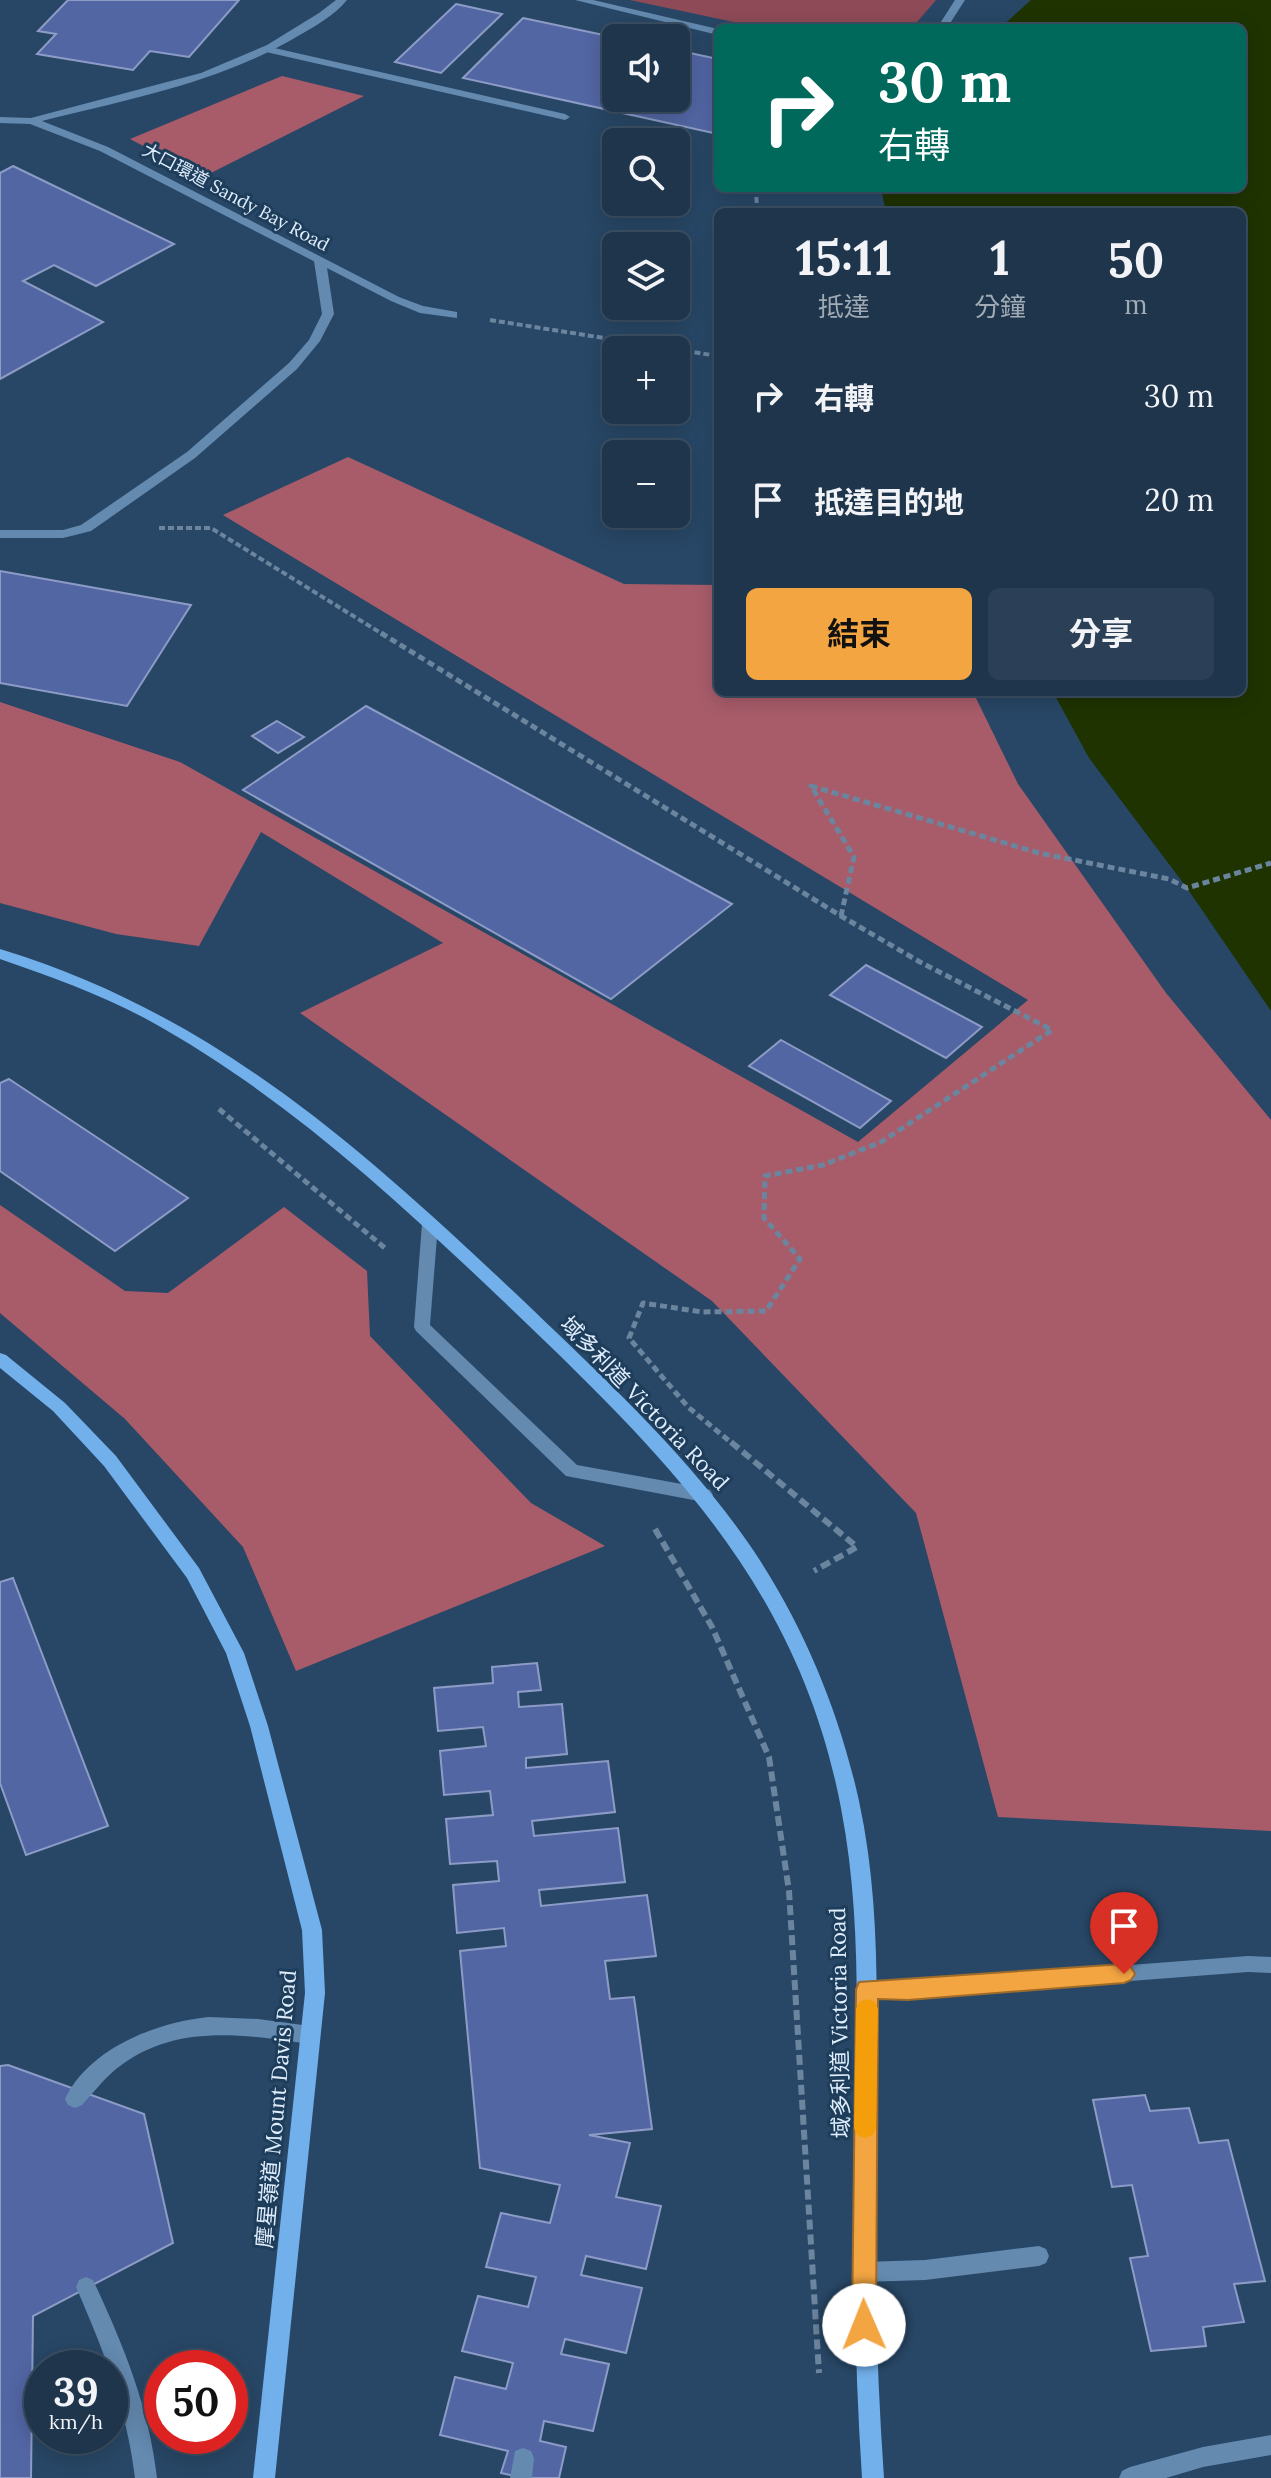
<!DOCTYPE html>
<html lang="zh-TW">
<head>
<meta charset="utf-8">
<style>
  body { margin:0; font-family:Lora,"Noto Sans TC",serif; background:#2b4056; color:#f1f3f6; height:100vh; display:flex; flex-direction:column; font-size:30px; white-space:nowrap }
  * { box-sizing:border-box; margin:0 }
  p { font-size:26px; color:#a1abb5 }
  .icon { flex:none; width:44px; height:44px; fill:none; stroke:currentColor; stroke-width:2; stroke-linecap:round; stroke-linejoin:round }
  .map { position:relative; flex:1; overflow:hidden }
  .side { position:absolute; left:714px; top:208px; width:532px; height:488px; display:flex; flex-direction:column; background:#1e354c; border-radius:12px; box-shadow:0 4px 20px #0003,0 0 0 2px #3c5064 }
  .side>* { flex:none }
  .hud { position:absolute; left:714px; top:24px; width:532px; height:168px; border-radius:12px; box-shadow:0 4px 20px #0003,0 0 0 2px #3c5064; background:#00695c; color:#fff; overflow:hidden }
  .fabs { position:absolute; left:602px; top:24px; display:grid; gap:16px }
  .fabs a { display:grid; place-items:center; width:88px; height:88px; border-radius:12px; background:#1e354c; box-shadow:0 4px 20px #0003,0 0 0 2px #3c5064; font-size:40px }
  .speed { position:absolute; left:24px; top:2350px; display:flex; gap:16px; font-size:40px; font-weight:700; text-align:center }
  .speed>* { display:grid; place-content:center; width:104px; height:104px; border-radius:50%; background:#1e354c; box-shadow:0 4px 20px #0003,0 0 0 2px #3c5064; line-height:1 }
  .speed small { font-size:20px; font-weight:400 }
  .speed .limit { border:12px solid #d22; background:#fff; color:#111 }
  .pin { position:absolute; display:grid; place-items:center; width:68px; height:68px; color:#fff; margin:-82px -34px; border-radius:50% 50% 50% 0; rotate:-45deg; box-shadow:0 0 8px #0007 }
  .pin .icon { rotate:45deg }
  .me { position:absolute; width:88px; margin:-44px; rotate:359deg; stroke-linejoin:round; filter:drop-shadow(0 0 6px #0008) }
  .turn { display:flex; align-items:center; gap:28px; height:168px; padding:0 32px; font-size:36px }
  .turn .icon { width:104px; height:104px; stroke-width:2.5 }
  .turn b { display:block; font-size:56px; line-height:68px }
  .eta { display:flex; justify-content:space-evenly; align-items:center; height:136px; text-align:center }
  .eta b { font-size:48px; font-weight:700; line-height:56px }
  .action { display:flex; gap:16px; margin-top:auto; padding:16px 32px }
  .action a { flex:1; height:92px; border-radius:12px; background:#f3a542; color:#111; font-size:32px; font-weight:700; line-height:92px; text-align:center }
  .action a+a { background:#2b4056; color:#f1f3f6 }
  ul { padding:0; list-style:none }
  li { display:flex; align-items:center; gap:24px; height:104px; padding:0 32px }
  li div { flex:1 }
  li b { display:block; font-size:30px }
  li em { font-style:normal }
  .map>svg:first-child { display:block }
  .green { fill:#8e4a57 }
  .forest { fill:#a85c6a }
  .water { fill:#1f3300 }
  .building { fill:#5266a4; stroke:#8d9cc6; stroke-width:2 }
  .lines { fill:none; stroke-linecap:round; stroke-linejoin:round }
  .path-far2 { stroke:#6c859e; stroke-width:4; stroke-dasharray:6 3; stroke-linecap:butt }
  .path-far1 { stroke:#6c859e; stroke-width:5; stroke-dasharray:7 4; stroke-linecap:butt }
  .path { stroke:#6c859e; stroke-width:6; stroke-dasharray:10 5; stroke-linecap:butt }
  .lane { fill:#648ab0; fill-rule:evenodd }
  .street { fill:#648ab0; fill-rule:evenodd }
  .secondary { fill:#72b0ec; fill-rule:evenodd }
  .route { fill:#f3a542; stroke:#9e6b2b; stroke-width:2 }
  .slow { fill:#f59e0b }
  .labels { text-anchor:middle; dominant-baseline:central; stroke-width:6; stroke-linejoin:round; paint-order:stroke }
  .far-street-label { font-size:18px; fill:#dfedfc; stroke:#1d3d5a }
  .street-label { font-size:22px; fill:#dfedfc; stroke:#1d3d5a }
</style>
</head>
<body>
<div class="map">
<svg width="1271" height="2478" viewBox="0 0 1271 2478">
  <rect width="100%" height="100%" fill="#284766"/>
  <path class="green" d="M630,0H936L912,28H762Z"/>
  <g class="forest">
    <path d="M282,76L364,96L203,177L130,139Z"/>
    <path d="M348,457L624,584L718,585V692H973L1018,784L1166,993L1271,1120V1831L998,1817L916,1513L712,1301L300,1013L443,943L261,832L199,946L116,934L0,903V702L180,762L858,1142L1028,1000L223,515Z"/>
    <path d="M0,1205L125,1291L168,1293L284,1207L367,1271L370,1336L531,1503L605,1546L296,1671L243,1547L125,1419L0,1313Z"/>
  </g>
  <path class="water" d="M1031,0H1271V1011L1187,888L1089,758L1053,692H1242V212H886L881,188H1242V28H1000Z"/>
  <g class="building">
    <path d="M68,0H239L189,57L150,51L133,70L37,54L56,34L38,31Z"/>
    <path d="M456,4L502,14L441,73L395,62Z"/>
    <path d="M523,18L618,38L616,98H676V50L718,59V134L463,78Z"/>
    <path d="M13,166L174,244L96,286L54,265L23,281L103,322L0,379V173Z"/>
    <path d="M0,571L191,605L127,706L0,683Z"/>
    <path d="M366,706L732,904L611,999L243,790Z"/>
    <path d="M277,721L304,737L278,753L252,736Z"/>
    <path d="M866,965L982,1027L946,1058L830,995Z"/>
    <path d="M781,1040L891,1101L860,1128L749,1066Z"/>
    <path d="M9,1079L188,1198L115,1251L0,1171V1083Z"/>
    <path d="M13,1578L108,1826L26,1855L0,1783V1582Z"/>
    <path d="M537,1663L541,1690L518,1692L519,1707L562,1704L567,1754L526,1758V1768L608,1761L615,1812L532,1821L534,1836L618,1828L625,1882L539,1890L541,1906L647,1895L656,1956L605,1961L610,1999L634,1997L652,2129L589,2135L630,2143L616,2197L661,2206L646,2269L586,2256L581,2275L642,2288L626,2353L565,2339L561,2354L609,2364L593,2431L544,2421L540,2441L566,2447L559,2478H523L501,2473L508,2451L440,2435L455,2377L506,2389L513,2363L462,2351L478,2296L528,2307L536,2277L486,2267L501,2213L550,2223L560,2185L480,2168L460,1951L506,1946L504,1928L457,1933L453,1885L499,1881L497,1861L450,1864L446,1819L493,1815L490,1791L444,1795L440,1751L486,1746L483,1727L438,1731L434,1688L493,1683L492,1667Z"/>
    <path d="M8,2065L144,2114L173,2243L33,2316L31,2478H0V2066Z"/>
    <path d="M1145,2095L1150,2111L1189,2108L1199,2143L1228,2140L1265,2281L1234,2284L1244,2322L1203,2327L1206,2346L1151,2351L1130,2258L1148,2256L1132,2185L1112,2187L1093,2100Z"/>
  </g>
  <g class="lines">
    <g class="path-far2">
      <path d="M756,188L757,212"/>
      <path d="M490,320L718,356"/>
      <path d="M159,528H211L384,635"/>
    </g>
    <g class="path-far1">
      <path d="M381,633L841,916L920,962L1052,1030L881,1142L823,1165L765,1176L764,1218L800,1259L766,1311L702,1312L643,1303L629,1338L688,1407L733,1444"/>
      <path d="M841,916L854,857L811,786L1039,853L1169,879L1187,888L1271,863"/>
      <path d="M219,1109L386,1249"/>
    </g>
    <g class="path">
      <path d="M731,1442L857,1547L814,1571"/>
      <path d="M655,1529L712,1627L769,1757L789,1891L819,2373"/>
    </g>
    <g class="lane">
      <path d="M575,0H593L718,29V35Z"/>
      <path d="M955,0H965L947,28H937Z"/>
      <path d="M270,47L565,114L570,117L565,120L266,52L265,50Z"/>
      <path d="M320,258L326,261L334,314L320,341L297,369L195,458L91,531L63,538H0V530H63L81,525L187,452L289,363L309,340L322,314L314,261Z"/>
      <path d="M1248,1956L1271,1957V1973L1248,1972L908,1998L860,1995L857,1989L860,1983L867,1981L908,1982Z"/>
      <path d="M209,2017L258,2019L310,2026L317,2029L320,2035L317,2041L310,2044C242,2034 173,2023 116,2069C103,2080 93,2093 82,2105L75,2108L68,2105L65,2099C89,2048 157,2022 209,2017Z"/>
      <path d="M1039,2246L1046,2249L1049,2256L1046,2263L1039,2266L925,2280L863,2282L856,2279L853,2272L856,2265L863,2262L925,2260Z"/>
      <path d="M86,2277L93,2280C123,2344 149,2407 157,2478H135C127,2409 103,2349 76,2287L79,2280Z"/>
      <path d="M1271,2435V2455L1203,2467L1166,2478H1119L1122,2471L1130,2467L1203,2447Z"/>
      <path d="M523,2448L531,2451L534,2458L532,2478H510L515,2451Z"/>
    </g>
    <g class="street">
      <path d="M336,0H347C334,16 315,26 298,36C219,83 130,99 42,121L108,147L399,297L423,306L457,312V318L420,313L391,301L100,151L30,124L0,123V117L31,118L201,73L267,45L319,13Z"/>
      <path d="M430,1218L438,1224L430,1325L577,1465L704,1488L710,1490L713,1495L710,1500L704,1502L566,1476L416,1331L414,1327L422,1224Z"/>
    </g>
    <g class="secondary">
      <path d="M0,949C220,1016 369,1155 532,1309C609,1383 688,1456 749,1544C802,1621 839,1710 859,1801C883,1912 876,2026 875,2139C874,2252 876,2365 884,2478H862C855,2370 853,2261 855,2152C856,2037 863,1922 841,1808C798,1582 661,1452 502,1300C394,1197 282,1094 150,1021C103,995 51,977 0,959Z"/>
      <path d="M0,1353L6,1355L65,1403L116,1456L199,1568L244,1653L268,1726L322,1930L325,1993L275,2478H253L305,1993L302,1930L250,1726L226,1653L187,1578L104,1466L53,1411L0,1368Z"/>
    </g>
  </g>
  <path class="route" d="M1124,1964L1131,1967L1135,1974L1131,1980L1124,1983L908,2000L878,1999L876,2325L872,2333L864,2336L856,2333L852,2325L856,1989L859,1982Z"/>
  <path class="slow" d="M867,1999L875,2002L878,2009L876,2128L873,2135L865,2138L857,2135L854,2128L856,2009L859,2002Z"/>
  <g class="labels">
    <g class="far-street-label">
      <text transform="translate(236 197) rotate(28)">大口環道 Sandy Bay Road</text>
    </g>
    <g class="street-label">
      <text transform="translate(645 1403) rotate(46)">域多利道 Victoria Road</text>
      <text transform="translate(839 2023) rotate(-91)">域多利道 Victoria Road</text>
      <text transform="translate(276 2109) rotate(-85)">摩星嶺道 Mount Davis Road</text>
    </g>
  </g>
</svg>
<div class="fabs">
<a><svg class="icon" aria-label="sound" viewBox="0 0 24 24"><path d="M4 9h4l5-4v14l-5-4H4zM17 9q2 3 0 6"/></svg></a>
<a><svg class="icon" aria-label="search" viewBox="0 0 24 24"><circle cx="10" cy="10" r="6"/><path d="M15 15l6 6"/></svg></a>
<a><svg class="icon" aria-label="layers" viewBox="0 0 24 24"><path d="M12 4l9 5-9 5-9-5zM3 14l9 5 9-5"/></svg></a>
<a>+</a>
<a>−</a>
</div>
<div class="speed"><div>39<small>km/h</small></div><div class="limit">50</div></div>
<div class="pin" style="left:1124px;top:1974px;background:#d93025"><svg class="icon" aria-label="arrive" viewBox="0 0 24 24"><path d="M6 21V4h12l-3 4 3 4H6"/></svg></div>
<svg class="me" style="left:864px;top:2325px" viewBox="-20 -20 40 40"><circle r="19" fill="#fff"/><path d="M0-13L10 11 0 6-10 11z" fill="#f3a542"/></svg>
<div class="hud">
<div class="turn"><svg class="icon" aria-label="right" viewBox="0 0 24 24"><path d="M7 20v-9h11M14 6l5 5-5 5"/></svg><div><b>30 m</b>右轉</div></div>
</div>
<section class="side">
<div class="eta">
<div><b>15:11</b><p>抵達</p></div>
<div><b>1</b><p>分鐘</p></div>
<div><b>50</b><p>m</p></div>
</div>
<ul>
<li><svg class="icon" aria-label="right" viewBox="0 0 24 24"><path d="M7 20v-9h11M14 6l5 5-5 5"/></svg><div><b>右轉</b></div><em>30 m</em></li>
<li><svg class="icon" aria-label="arrive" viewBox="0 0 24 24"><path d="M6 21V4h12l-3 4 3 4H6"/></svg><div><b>抵達目的地</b></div><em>20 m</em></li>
</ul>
<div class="action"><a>結束</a><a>分享</a></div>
</section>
</div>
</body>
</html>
